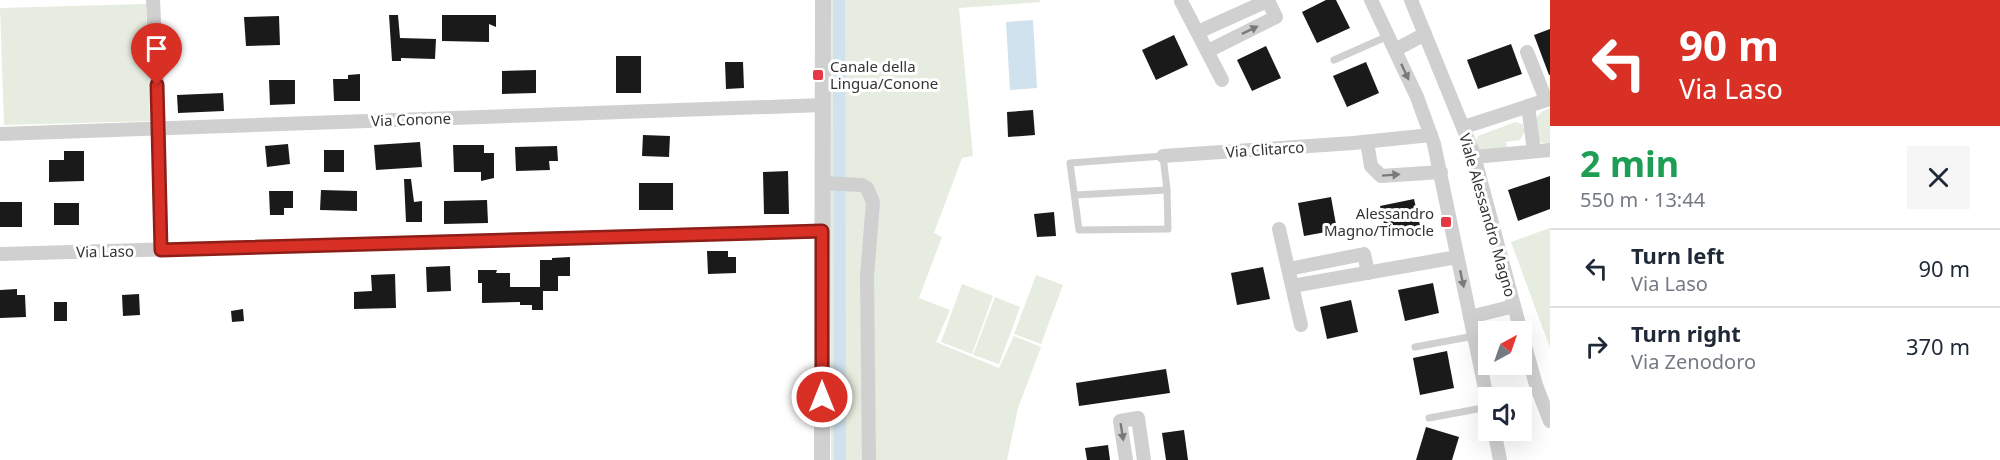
<!DOCTYPE html>
<html lang="en">
<head>
<meta charset="utf-8">
<style>
  body { margin:0; font-family:"Noto Sans",sans-serif; background:#f6f6f7; color:#1f2937; height:100vh; display:flex; flex-direction:column; font-size:22px; white-space:nowrap }
  * { box-sizing:border-box; margin:0 }
  p { font-size:20px; color:#747a83 }
  .icon { flex:none; width:33px; height:33px; fill:none; stroke:currentColor; stroke-width:2; stroke-linecap:round; stroke-linejoin:round }
  .map { position:relative; flex:1; overflow:hidden }
  .side { display:flex; flex-direction:column; background:#fff; width:450px }
  .side>* { flex:none }
  .top-card { background:#d93025; color:#fff; overflow:hidden }
  .needle { width:39px; rotate:40deg }
  .controls { position:absolute; left:1478px; top:321px; display:grid; gap:12px }
  .controls a { display:grid; place-items:center; width:54px; height:54px; border-radius:0px; background:#fff; box-shadow:0 6px 24px #0002; font-size:30px }
  .pin { position:absolute; display:grid; place-items:center; width:51px; height:51px; color:#fff; margin:-62px -26px; border-radius:50% 50% 50% 0; rotate:-45deg; box-shadow:0 0 6px #0007 }
  .pin .icon { rotate:45deg }
  .me { position:absolute; width:66px; margin:-33px; rotate:0deg; stroke-linejoin:round; filter:drop-shadow(0 0 4px #0008) }
  .turn { display:flex; align-items:center; gap:21px; height:126px; padding:0 30px; font-size:27px }
  .turn .icon { width:78px; height:78px; stroke-width:2.5 }
  .turn b { display:block; font-size:42px; line-height:51px }
  .round { display:grid; place-items:center; flex:none; width:63px; height:63px; border-radius:0px; background:#f6f6f7 }
  .headline { display:flex; align-items:center; justify-content:space-between; height:102px; padding:0 30px }
  h1 { font-size:36px; font-weight:700; line-height:45px; color:#1e9e55 }
  ul { padding:0; list-style:none }
  li { display:flex; align-items:center; gap:18px; height:78px; padding:0 30px; border-top:2px solid #e0e1e3 }
  li div { flex:1 }
  li b { display:block; font-size:22px }
  li em { font-style:normal }
  main { display:flex; flex:1; min-height:0 }
  .map>svg:first-child { display:block }
  .green { fill:#e6ecdf }
  .water { fill:#cfe2ee }
  .lines { fill:none; stroke-linecap:round; stroke-linejoin:round }
  .canal { stroke:#cfe2ee; stroke-width:12 }
  .building { fill:#1a1a1a }
  .service { stroke:#d0d0d0; stroke-width:7 }
  .minor { stroke:#d0d0d0; stroke-width:14 }
  .tertiary { stroke:#d0d0d0; stroke-width:16 }
  .oneway { fill:#7a7a7a }
  .route-casing { stroke:#8d1f18; stroke-width:15 }
  .route { stroke:#d93025; stroke-width:10 }
  .poi-dot { fill:#e63946; stroke:#fff; stroke-width:2 }
  .labels { text-anchor:middle; dominant-baseline:central; stroke-width:6; stroke-linejoin:round; paint-order:stroke }
  .poi-label { font-size:15px; fill:#333; stroke:#fff; text-anchor:start }
  .street-label { font-size:15px; fill:#333; stroke:#fff }
</style>
</head>
<body>
<main>
<div class="map">
<svg width="1550" height="460" viewBox="0 0 1550 460">
  <rect width="100%" height="100%" fill="#fff"/>
  <g class="green">
    <path d="M829,0H1040V2L959,8L973,156L962,158L934,233L942,237L919,298L950,310L936,342L999,368L1014,336L1041,347L1018,408L1007,460H831Z"/>
    <path d="M146,4L150,121L4,125L0,8Z"/>
    <path d="M1550,108V144L1540,142C1534,125 1532,114 1550,108Z"/>
    <path d="M1515,122L1522,124L1525,131L1520,140L1506,142L1508,149L1479,151L1475,144L1478,136Z"/>
    <path d="M1550,228V348L1511,242Z"/>
    <path d="M1036,275L1063,285L1041,344L1014,334Z"/>
    <path d="M962,284L993,296L972,354L941,342Z"/>
    <path d="M995,297L1020,307L999,364L973,355Z"/>
  </g>
  <path class="water" d="M1033,20L1037,88L1010,90L1006,22Z"/>
  <g class="lines">
    <path class="canal" d="M839,0L840,460"/>
  </g>
  <g class="building">
    <path d="M1326,0H1336L1350,28L1317,43L1302,12Z"/>
    <path d="M389,15H398L400,38L436,39L435,59L401,58V61H392Z"/>
    <path d="M442,15H496V27L489,24V42L442,41Z"/>
    <path d="M279,16L280,45L246,46L244,17Z"/>
    <path d="M1550,29V75H1549L1534,35Z"/>
    <path d="M1174,35L1188,65L1156,80L1142,50Z"/>
    <path d="M1511,44L1522,74L1478,89L1467,60Z"/>
    <path d="M1266,46L1281,78L1252,91L1237,60Z"/>
    <rect x="616" y="56" width="25" height="37"/>
    <path d="M725,62H743L744,88L726,89Z"/>
    <path d="M1366,62L1379,93L1347,107L1333,76Z"/>
    <path d="M536,70V93L502,94V71Z"/>
    <path d="M360,74V101H334L333,79H348V75Z"/>
    <path d="M269,80H295V104L270,105Z"/>
    <path d="M223,93L224,111L178,113L177,95Z"/>
    <path d="M1033,110L1035,135L1008,137L1007,112Z"/>
    <path d="M643,135L670,136L669,157L642,156Z"/>
    <path d="M420,142L422,167L376,170L374,145Z"/>
    <path d="M288,144L290,164L267,167L265,146Z"/>
    <path d="M453,145H484V153H494V178L481,181V172H454Z"/>
    <path d="M557,146L558,161H549L550,170L516,171L515,147Z"/>
    <rect x="324" y="150" width="20" height="22"/>
    <path d="M64,151H84V181L49,182V160H64Z"/>
    <path d="M788,171L789,214H764L763,172Z"/>
    <path d="M1550,176V209L1518,221L1508,190Z"/>
    <path d="M404,179H411L414,202L422,201V222H406Z"/>
    <rect x="639" y="183" width="34" height="27"/>
    <path d="M321,190L357,191V211L320,210Z"/>
    <path d="M269,191H293V208H284V215H270Z"/>
    <path d="M1331,197L1337,230L1304,236L1298,203Z"/>
    <path d="M1414,199L1421,230L1387,238L1380,206Z"/>
    <path d="M487,200L488,223L444,224V201Z"/>
    <rect x="0" y="202" width="22" height="25"/>
    <rect x="54" y="203" width="25" height="22"/>
    <path d="M1054,212L1056,236L1037,237L1034,214Z"/>
    <path d="M707,251H728V257H736V273L708,274Z"/>
    <path d="M570,257V276H558V291H543V310H532V305H520V302L482,303V283H478V270H497L496,273H510V287H540V260H552V258Z"/>
    <path d="M450,266L451,291L427,292L426,267Z"/>
    <path d="M1263,267L1270,299L1237,305L1231,273Z"/>
    <path d="M395,274L396,308L354,309V292L372,291L371,275Z"/>
    <path d="M1433,283L1439,313L1405,321L1398,290Z"/>
    <path d="M17,289V295H25L26,317L0,318V290Z"/>
    <path d="M139,294L140,315L123,316L122,295Z"/>
    <path d="M1351,300L1358,332L1327,339L1320,307Z"/>
    <rect x="54" y="302" width="13" height="19"/>
    <path d="M243,309L244,321L232,322L231,311Z"/>
    <path d="M1447,351L1454,388L1420,395L1413,358Z"/>
    <path d="M1166,369L1170,393L1079,406L1076,383Z"/>
    <path d="M1426,427L1459,437L1452,460H1416Z"/>
    <path d="M1184,430L1188,460H1166L1162,433Z"/>
    <path d="M1108,445L1110,460H1087L1085,448Z"/>
  </g>
  <g class="lines">
    <g class="service">
      <path d="M1334,60L1388,36"/>
      <path d="M1163,156L1167,190L1168,229L1079,230L1070,163Z"/>
      <path d="M1075,195L1167,190"/>
      <path d="M1415,347L1474,336"/>
      <path d="M1429,418L1488,407"/>
    </g>
    <g class="minor">
      <path d="M153,0L159,128L161,250"/>
      <path d="M1371,0L1417,97L1434,144L1488,403"/>
      <path d="M1411,0L1473,152L1521,332"/>
      <path d="M1181,1L1222,80"/>
      <path d="M1198,32L1269,0"/>
      <path d="M1395,50L1425,34"/>
      <path d="M1208,51L1276,17L1268,1"/>
      <path d="M1527,52L1546,100"/>
      <path d="M1528,106L1534,151"/>
      <path d="M1464,127L1550,99"/>
      <path d="M0,134L823,105"/>
      <path d="M1367,142L1371,166L1381,176L1441,172"/>
      <path d="M1163,156L1353,143L1431,135"/>
      <path d="M1474,157L1550,150"/>
      <path d="M822,183L862,185L867,188L873,202L867,276L869,460"/>
      <path d="M1279,229L1301,325"/>
      <path d="M0,254L822,231"/>
      <path d="M1289,269L1364,254L1368,273"/>
      <path d="M1292,286L1457,257"/>
      <path d="M1470,317L1514,306"/>
      <path d="M1521,332L1536,385L1550,421"/>
      <path d="M1494,430L1500,460"/>
      <path d="M1126,460L1120,421L1138,418L1144,460"/>
    </g>
    <path class="tertiary" d="M822,460L823,0"/>
  </g>
  <defs><path id="oneway-solid" d="M-6-.8H1V-3.2L6.5 0L1 3.2V.8H-6Z" transform="scale(1.5)"/></defs>
  <g class="oneway">
    <use href="#oneway-solid" transform="translate(1250 30) rotate(-26)"/>
    <use href="#oneway-solid" transform="translate(1405 72) rotate(65)"/>
    <use href="#oneway-solid" transform="translate(1391 175) rotate(-4)"/>
    <use href="#oneway-solid" transform="translate(1462 279) rotate(78)"/>
    <use href="#oneway-solid" transform="translate(1122 432) rotate(81)"/>
  </g>
  <g class="lines">
    <defs>
      <path id="route" d="M157,85L161,250L822,231V397"/>
    </defs>
    <use href="#route" class="route-casing"/>
    <use href="#route" class="route"/>
  </g>
  <g class="poi-dot">
    <rect x="812" y="69" width="12" height="12" rx="3"/>
    <rect x="1440" y="216" width="12" height="12" rx="3"/>
  </g>
  <g class="labels">
    <g class="poi-label">
      <text x="830" y="66">Canale della<tspan x="830" dy="17">Lingua/Conone</tspan></text>
      <text x="1434" y="213" text-anchor="end">Alessandro<tspan x="1434" dy="17">Magno/Timocle</tspan></text>
    </g>
    <g class="street-label">
      <text transform="translate(411 119) rotate(-2)">Via Conone</text>
      <text transform="translate(1265 149) rotate(-4)">Via Clitarco</text>
      <text transform="translate(1488 215) rotate(74)">Viale Alessandro Magno</text>
      <text transform="translate(105 251) rotate(-1)">Via Laso</text>
    </g>
  </g>
</svg>
<div class="controls">
<a><svg class="needle" viewBox="-14 -14 28 28"><path d="M0-13l5 13h-10z" fill="#e53935"/><path d="M0 13l5-13h-10z" fill="#747a83"/></svg></a>
<a><svg class="icon" aria-label="sound" viewBox="0 0 24 24"><path d="M4 9h4l5-4v14l-5-4H4zM17 9q2 3 0 6"/></svg></a>
</div>
<div class="pin" style="left:157px;top:85px;background:#d93025"><svg class="icon" aria-label="arrive" viewBox="0 0 24 24"><path d="M6 21V4h12l-3 4 3 4H6"/></svg></div>
<svg class="me" style="left:822px;top:397px" viewBox="-20 -20 40 40"><circle r="17" fill="#d93025" stroke="#fff" stroke-width="3"/><path d="M0-11L8 9 0 5-8 9z" fill="#fff"/></svg>
</div>
<section class="side">
<div class="top-card">
<div class="turn"><svg class="icon" aria-label="left" viewBox="0 0 24 24"><path d="M17 20v-9H6M10 6l-5 5 5 5"/></svg><div><b>90 m</b>Via Laso</div></div>
</div>
<div class="headline"><div><h1>2 min</h1><p>550 m · 13:44</p></div><a class="round"><svg class="icon" aria-label="close" viewBox="0 0 24 24"><path d="M6 6l12 12M18 6L6 18"/></svg></a></div>
<ul>
<li><svg class="icon" aria-label="left" viewBox="0 0 24 24"><path d="M17 20v-9H6M10 6l-5 5 5 5"/></svg><div><b>Turn left</b><p>Via Laso</p></div><em>90 m</em></li>
<li><svg class="icon" aria-label="right" viewBox="0 0 24 24"><path d="M7 20v-9h11M14 6l5 5-5 5"/></svg><div><b>Turn right</b><p>Via Zenodoro</p></div><em>370 m</em></li>
</ul>
</section>
</main>
</body>
</html>
